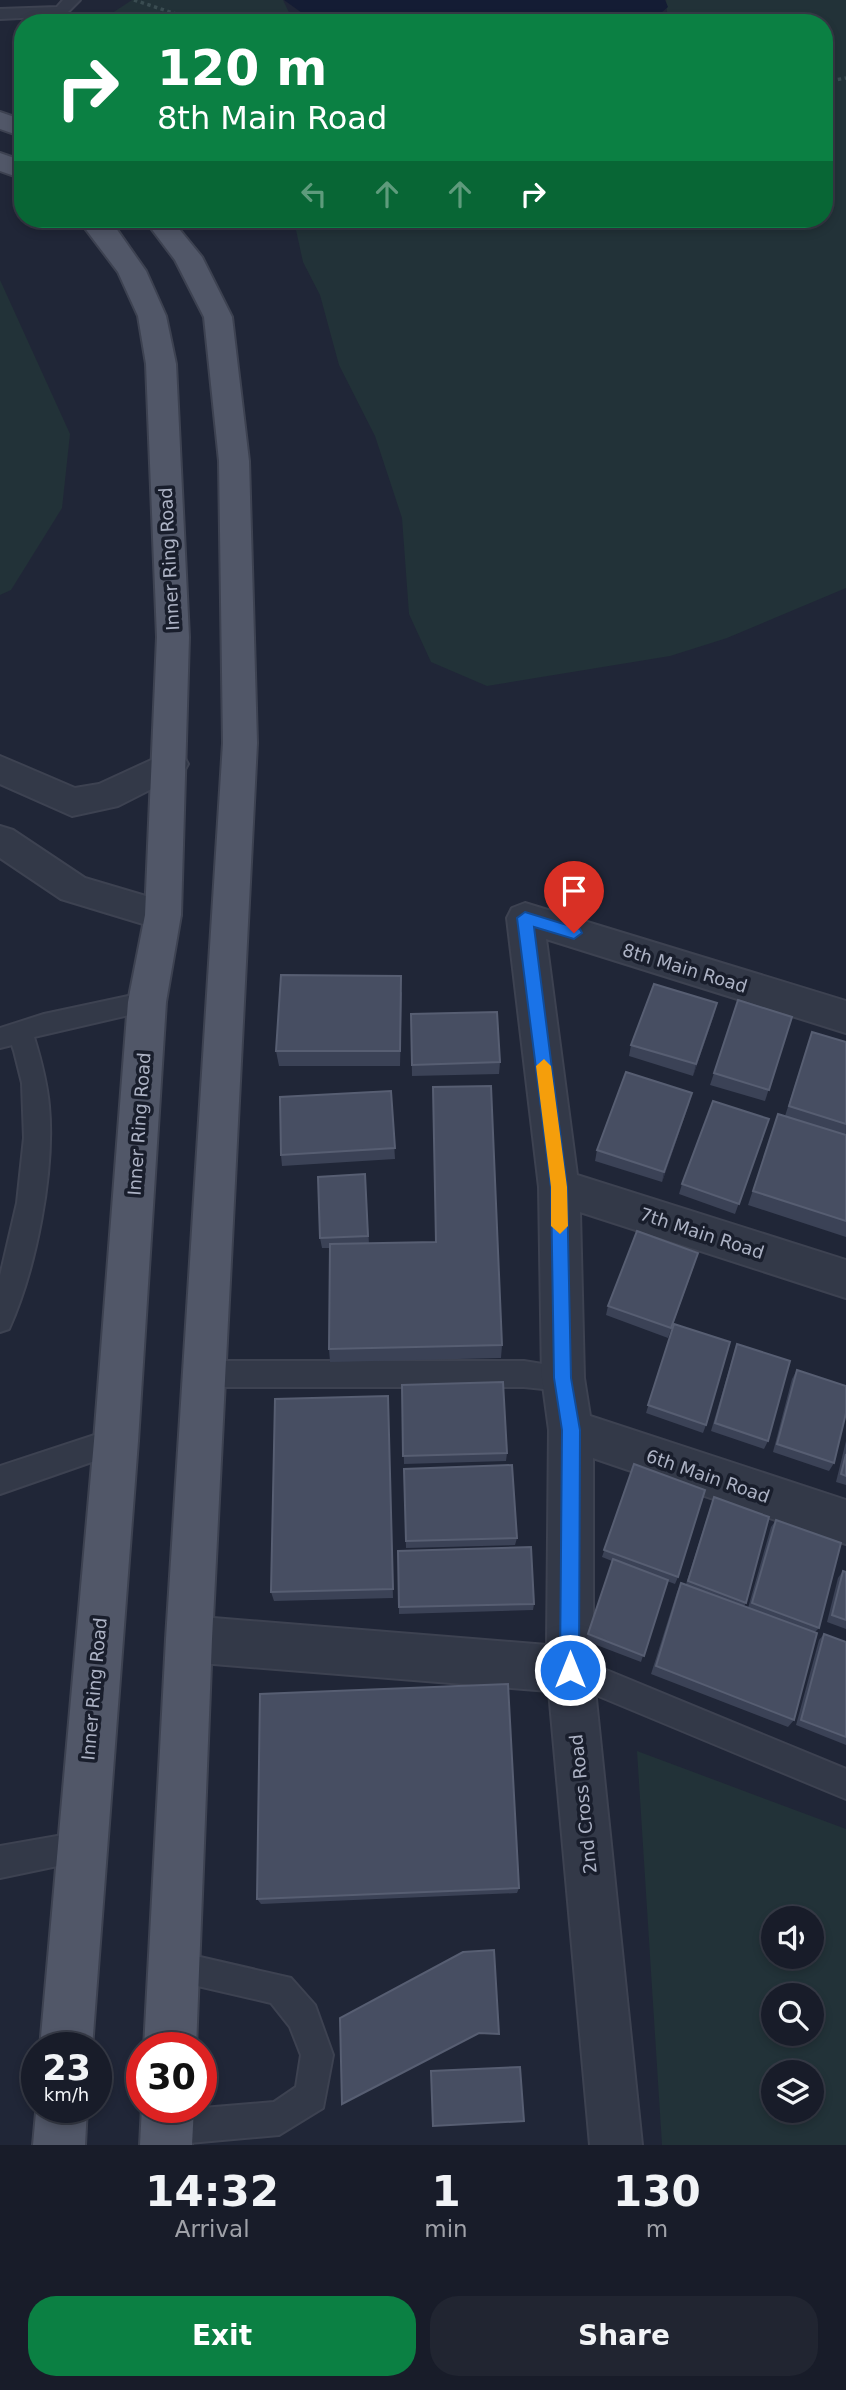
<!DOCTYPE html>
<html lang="en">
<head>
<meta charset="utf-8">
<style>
  body { margin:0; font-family:"DejaVu Sans",sans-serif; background:#212531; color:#f1f3f6; height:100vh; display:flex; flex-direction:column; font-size:26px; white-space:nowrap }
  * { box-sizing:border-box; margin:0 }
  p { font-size:23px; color:#9fa1a8 }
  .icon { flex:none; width:38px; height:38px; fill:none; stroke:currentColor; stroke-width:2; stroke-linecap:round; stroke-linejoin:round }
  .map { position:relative; height:2145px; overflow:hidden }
  .details { display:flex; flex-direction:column; background:#181c29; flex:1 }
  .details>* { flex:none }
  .top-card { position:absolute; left:14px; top:14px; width:819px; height:214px; border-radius:28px; box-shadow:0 4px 10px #0003,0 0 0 2px #363a46; background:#0b8043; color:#fff; overflow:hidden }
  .tools { position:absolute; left:761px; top:1906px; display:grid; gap:14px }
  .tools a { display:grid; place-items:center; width:63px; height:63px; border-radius:50%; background:#181c29; box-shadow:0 4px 10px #0003,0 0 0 2px #363a46; font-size:35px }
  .speed { position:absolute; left:21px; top:2032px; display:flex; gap:14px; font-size:35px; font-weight:700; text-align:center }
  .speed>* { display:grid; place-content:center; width:91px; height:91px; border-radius:50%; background:#181c29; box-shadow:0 4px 10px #0003,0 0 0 2px #363a46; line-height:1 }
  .speed small { font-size:18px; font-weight:400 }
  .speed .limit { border:10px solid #d22; background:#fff; color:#111 }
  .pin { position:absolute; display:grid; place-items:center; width:60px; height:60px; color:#fff; margin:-72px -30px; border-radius:50% 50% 50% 0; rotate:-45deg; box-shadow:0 0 7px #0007 }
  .pin .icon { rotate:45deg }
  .me { position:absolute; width:77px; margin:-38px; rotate:0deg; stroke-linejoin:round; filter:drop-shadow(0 0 5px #0008) }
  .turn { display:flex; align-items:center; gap:24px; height:147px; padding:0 28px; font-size:32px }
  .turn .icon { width:91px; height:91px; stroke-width:2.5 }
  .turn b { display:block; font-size:49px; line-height:60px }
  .lanes { display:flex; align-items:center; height:66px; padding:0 28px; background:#0003; justify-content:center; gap:35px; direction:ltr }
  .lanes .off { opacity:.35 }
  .eta { display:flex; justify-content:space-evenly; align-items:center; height:119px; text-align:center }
  .eta b { font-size:42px; font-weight:700; line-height:49px }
  .button { display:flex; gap:14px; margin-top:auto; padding:14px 28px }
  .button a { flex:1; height:80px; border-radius:28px; background:#0b8043; color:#fff; font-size:28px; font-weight:700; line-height:80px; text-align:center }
  .button a+a { background:#212531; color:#f1f3f6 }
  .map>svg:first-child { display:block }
  .green { fill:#223238; fill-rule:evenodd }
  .water { fill:#141c34 }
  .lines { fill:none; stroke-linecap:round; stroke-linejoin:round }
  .lane-casing { stroke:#3d4251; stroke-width:4 }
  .street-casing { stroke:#3d4251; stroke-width:4 }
  .primary-casing { stroke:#3d4251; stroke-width:4 }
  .path { stroke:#3a4c51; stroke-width:3.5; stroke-dasharray:3.5 3.5; stroke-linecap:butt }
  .lane { fill:#333948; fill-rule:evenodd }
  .street { fill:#333948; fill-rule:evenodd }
  .primary { fill:#515768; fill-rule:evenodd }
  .wall { fill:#3b4256 }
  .shaded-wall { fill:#2b3145 }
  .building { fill:#474e62; stroke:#575e72; stroke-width:2 }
  .route { fill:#1a73e8; stroke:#114b97; stroke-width:2 }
  .slow { fill:#f59e0b }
  .labels { text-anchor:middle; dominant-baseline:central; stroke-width:7; stroke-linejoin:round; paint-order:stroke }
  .street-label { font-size:18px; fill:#adb3c5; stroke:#191e2c }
</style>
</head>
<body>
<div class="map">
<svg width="846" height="2145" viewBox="0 0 846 2145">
  <rect width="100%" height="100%" fill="#202637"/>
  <g class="green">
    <path d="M132,0H283L294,23H97Z"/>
    <path d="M666,0H846V588L727,638L670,656L487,686L431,662L409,614L402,518L375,436L339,365L320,295L303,262L296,230L306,219H824V23H668Z"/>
    <path d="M0,280L70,434L62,508L11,590L0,595Z"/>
    <path d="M637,1751L846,1829V2145H662ZM774,1918H812V1956H774ZM774,1995H812V2034H774ZM774,2072H812V2110H774Z"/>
  </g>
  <path class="water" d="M284,0H665L668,7L649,23H316Z"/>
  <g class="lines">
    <defs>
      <g id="lane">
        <path d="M63,0H80L66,14L61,16L0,19V9L57,7Z"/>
        <path d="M147,992L155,995L159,1002L155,1009L34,1037C41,1060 47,1082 49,1106C55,1172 36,1269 9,1329L0,1332V1276L17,1203L24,1138L22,1083L14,1051L12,1045L0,1048V1028L44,1014Z"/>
        <path d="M207,1361H524L573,1369L577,1378L573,1387L563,1391L524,1387H207L197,1383L193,1374L197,1365Z"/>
        <path d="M116,1428L126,1432L130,1441L126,1450L0,1494V1466Z"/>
        <path d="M570,1655L846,1769V1799L560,1680L555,1670L560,1660Z"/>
        <path d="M80,1832L91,1837L96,1848L91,1859L0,1878V1846Z"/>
        <path d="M174,1951L291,1978L315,2005L333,2055L323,2108L279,2135L167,2145L155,2140L150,2128L155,2116L167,2111L274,2102L296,2087L301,2055L290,2027L271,2003L163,1978L158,1967L163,1956Z"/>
      </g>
      <g id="street">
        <path d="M171,751L183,755L188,764L183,773L118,806L72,816L0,784V756L75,788L99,784Z"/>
        <path d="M0,826L13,830L85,878L176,905L181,915L176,925L163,930L61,899L0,858Z"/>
        <path d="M525,903L846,1001V1033L546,939L577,1175L846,1260V1298L580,1212L584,1378L590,1416L846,1500V1544L593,1458V1670L642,2145H590L549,1691L189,1662L173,1655L166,1639L173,1623L189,1616L547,1645L549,1430L542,1378L539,1187L507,918L512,908Z"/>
      </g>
      <g id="primary">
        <path d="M0,112L23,120V137L0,129Z"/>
        <path d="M0,153L23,161V179L0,171Z"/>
        <path d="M78,219L111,221L146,271L166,316L176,364L189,637L181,915L166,1002L138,1441L92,2048H40L94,1441L128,1002L145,915L157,637L146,364L138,316L118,272Z"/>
        <path d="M144,219H171L202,257L232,317L249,461L257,743L212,1639L196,2048H144L166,1639L223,743L219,461L204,317L175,260Z"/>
        <path d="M37,2102V2107H87L85,2145H33Z"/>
        <path d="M142,2107H194L192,2145H140Z"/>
      </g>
    </defs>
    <use href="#lane" class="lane-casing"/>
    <use href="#street" class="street-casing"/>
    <use href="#primary" class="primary-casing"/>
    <g class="path">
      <path d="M134,0L203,23"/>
      <path d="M824,82L846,78"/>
    </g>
    <use href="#lane" class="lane"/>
    <use href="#street" class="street"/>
    <use href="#primary" class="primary"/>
  </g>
  <g class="wall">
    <path d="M402,992L400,1066H279L276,1051Z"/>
    <path d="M411,1014L500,1062L499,1074L412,1076Z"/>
    <path d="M714,1015L693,1076L629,1056L631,1045Z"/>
    <path d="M792,1017L765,1101L710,1085L714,1073Z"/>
    <path d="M812,1032L846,1042V1237L748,1205L778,1114L785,1116Z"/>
    <path d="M391,1091L395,1159L282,1166L281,1155Z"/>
    <path d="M433,1102L502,1345L501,1358L330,1362L329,1349L330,1248H322L320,1238L365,1174L369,1244L436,1242Z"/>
    <path d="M689,1104L662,1182L595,1161L597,1150Z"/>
    <path d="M769,1119L735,1214L679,1194L682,1184Z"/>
    <path d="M695,1263L668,1338L606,1315L608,1306Z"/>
    <path d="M674,1324L706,1425L703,1433L646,1413Z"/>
    <path d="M737,1344L768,1441L764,1449L711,1431L734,1353Z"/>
    <path d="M797,1370L834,1463L829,1471L773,1452L792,1379Z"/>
    <path d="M402,1385L507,1453L506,1461L404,1464Z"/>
    <path d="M388,1396L393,1598L274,1601L271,1592Z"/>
    <path d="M846,1441V1485L836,1482Z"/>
    <path d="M634,1464L678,1577L675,1584L667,1581L641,1662L586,1641L612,1561L602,1557Z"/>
    <path d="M404,1469L517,1538L515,1545L406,1548Z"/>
    <path d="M714,1497L746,1603L744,1606L748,1608L771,1527L776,1520L819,1628L815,1632L794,1720L788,1727L651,1674L677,1592L681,1583L686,1584L711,1505Z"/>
    <path d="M843,1571L846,1572V1629L827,1622L838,1578Z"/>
    <path d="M534,1604L533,1610L399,1614V1607Z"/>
    <path d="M824,1634L846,1642V1745L796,1725L819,1640Z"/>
    <path d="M519,1888L517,1893L261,1904L257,1899Z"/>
  </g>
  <g class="shaded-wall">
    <path d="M717,1003L714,1015L693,1076L696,1064Z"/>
    <path d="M692,1093L689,1104L662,1182L664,1172Z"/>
  </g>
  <g class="building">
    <path d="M281,975L401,976L400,1051H276Z"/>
    <path d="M654,984L717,1003L696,1064L631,1045Z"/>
    <path d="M738,1000L792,1017L769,1090L714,1073Z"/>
    <path d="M497,1012L500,1062L412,1065L411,1014Z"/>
    <path d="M812,1032L846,1042V1124L789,1106Z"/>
    <path d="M626,1072L692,1093L664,1172L597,1150Z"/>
    <path d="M491,1086L502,1345L329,1349L330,1244L436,1242L433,1087Z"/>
    <path d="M391,1091L395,1148L281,1155L280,1097Z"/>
    <path d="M713,1101L769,1119L739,1204L682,1184Z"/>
    <path d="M778,1114L846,1135V1221L753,1191Z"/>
    <path d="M365,1174L368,1236L320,1238L318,1177Z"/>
    <path d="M637,1231L698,1253L671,1328L608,1306Z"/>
    <path d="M674,1324L730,1342L706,1425L648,1405Z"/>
    <path d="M737,1344L790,1361L768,1441L715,1423Z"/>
    <path d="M797,1370L846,1386V1413L834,1463L777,1444Z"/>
    <path d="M503,1382L507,1453L403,1456L402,1385Z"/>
    <path d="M388,1396L393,1589L271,1592L275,1399Z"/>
    <path d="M846,1454V1476L841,1474Z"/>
    <path d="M634,1464L705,1490L678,1577L604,1550Z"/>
    <path d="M512,1465L517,1538L406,1541L404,1469Z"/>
    <path d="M714,1497L769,1517L746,1603L688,1581Z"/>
    <path d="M776,1520L841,1543L819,1628L752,1603Z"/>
    <path d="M531,1547L534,1604L399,1607L398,1551Z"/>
    <path d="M613,1559L668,1580L644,1656L588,1634Z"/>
    <path d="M843,1571L846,1572V1620L832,1615Z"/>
    <path d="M681,1583L817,1633L794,1720L656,1666Z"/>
    <path d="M824,1634L846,1642V1737L801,1720Z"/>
    <path d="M508,1684L519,1888L257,1899L260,1694Z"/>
    <path d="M494,1950L499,2034L479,2033L342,2104L340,2018L463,1952Z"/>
    <path d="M520,2067L524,2121L433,2126L431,2071Z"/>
  </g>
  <path class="route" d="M525,912L580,929L582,933L574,939L534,927L567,1187L571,1378L580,1430L579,1670L576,1676L570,1679L563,1676L560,1670L562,1430L554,1378L551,1187L517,918Z"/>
  <path class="slow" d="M544,1059L551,1066L567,1187L568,1226L560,1234L551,1226V1187L536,1066Z"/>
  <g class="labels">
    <g class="street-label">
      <text transform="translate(169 559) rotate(-93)">Inner Ring Road</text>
      <text transform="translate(685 968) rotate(17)">8th Main Road</text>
      <text transform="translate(139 1124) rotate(-86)">Inner Ring Road</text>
      <text transform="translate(702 1233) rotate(18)">7th Main Road</text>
      <text transform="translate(708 1476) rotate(19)">6th Main Road</text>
      <text transform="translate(94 1689) rotate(-85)">Inner Ring Road</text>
      <text transform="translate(583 1804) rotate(-96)">2nd Cross Road</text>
    </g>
  </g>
</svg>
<div class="tools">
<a><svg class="icon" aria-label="sound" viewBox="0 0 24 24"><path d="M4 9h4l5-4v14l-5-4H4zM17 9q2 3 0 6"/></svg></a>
<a><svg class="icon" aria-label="search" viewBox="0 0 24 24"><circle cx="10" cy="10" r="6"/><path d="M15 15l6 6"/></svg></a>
<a><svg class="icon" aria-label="layers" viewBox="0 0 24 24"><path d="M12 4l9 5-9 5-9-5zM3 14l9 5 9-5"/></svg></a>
</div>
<div class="speed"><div>23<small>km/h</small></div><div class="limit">30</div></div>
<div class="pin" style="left:574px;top:933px;background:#d93025"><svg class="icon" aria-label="arrive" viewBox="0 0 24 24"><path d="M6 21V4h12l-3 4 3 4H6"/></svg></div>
<svg class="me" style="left:570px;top:1670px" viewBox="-20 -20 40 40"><circle r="17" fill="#1a73e8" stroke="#fff" stroke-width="3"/><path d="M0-11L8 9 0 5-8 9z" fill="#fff"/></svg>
<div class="top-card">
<div class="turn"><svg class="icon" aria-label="right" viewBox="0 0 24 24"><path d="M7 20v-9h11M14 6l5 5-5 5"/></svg><div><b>120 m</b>8th Main Road</div></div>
<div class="lanes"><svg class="icon off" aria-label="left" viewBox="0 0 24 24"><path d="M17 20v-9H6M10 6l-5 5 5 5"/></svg><svg class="icon off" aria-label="ahead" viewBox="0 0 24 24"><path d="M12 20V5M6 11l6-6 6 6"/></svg><svg class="icon off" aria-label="ahead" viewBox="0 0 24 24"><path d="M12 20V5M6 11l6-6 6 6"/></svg><svg class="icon" aria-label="right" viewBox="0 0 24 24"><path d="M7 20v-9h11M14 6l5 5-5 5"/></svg></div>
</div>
</div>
<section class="details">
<div class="eta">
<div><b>14:32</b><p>Arrival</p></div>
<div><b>1</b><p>min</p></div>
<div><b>130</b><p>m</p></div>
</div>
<div class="button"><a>Exit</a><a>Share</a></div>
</section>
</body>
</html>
